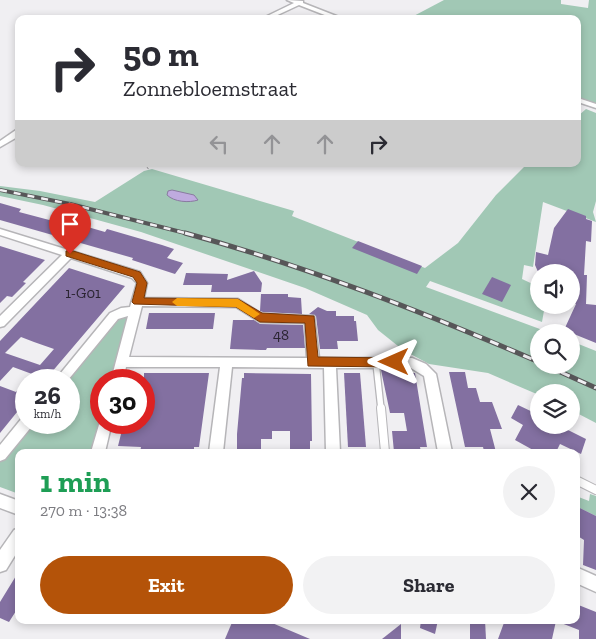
<!DOCTYPE html>
<html lang="en">
<head>
<meta charset="utf-8">
<style>
  body { margin:0; font-family:"Zilla Slab",serif; background:#f2f2f3; color:#2b2b33; height:100vh; display:flex; flex-direction:column; font-size:19px; white-space:nowrap }
  * { box-sizing:border-box; margin:0 }
  p { font-size:16px; color:#7c7c81 }
  .icon { flex:none; width:28px; height:28px; fill:none; stroke:currentColor; stroke-width:2; stroke-linecap:round; stroke-linejoin:round }
  .map { position:relative; flex:1; overflow:hidden }
  .panel { position:absolute; left:15px; top:449px; width:565px; height:175px; display:flex; flex-direction:column; background:#fff; border-radius:10px; box-shadow:0 2px 8px #0003 }
  .panel>* { flex:none }
  .banner { position:absolute; left:15px; top:15px; width:566px; height:152px; border-radius:10px; box-shadow:0 2px 8px #0003; background:#fff; color:#2b2b33; overflow:hidden }
  .controls { position:absolute; left:530px; top:264px; display:grid; gap:10px }
  .controls a { display:grid; place-items:center; width:50px; height:50px; border-radius:50%; background:#fff; box-shadow:0 2px 8px #0003; font-size:25px }
  .speed { position:absolute; left:15px; top:369px; display:flex; gap:10px; font-size:25px; font-weight:700; text-align:center }
  .speed>* { display:grid; place-content:center; width:65px; height:65px; border-radius:50%; background:#fff; box-shadow:0 2px 8px #0003; line-height:1 }
  .speed small { font-size:12px; font-weight:400 }
  .speed .limit { border:8px solid #d22; background:#fff; color:#111 }
  .pin { position:absolute; display:grid; place-items:center; width:42px; height:42px; color:#fff; margin:-51px -21px; border-radius:50% 50% 50% 0; rotate:-45deg; box-shadow:0 0 5px #0007 }
  .pin .icon { rotate:45deg }
  .me { position:absolute; width:55px; margin:-28px; rotate:270deg; stroke-linejoin:round; filter:drop-shadow(0 0 4px #0008) }
  .turn { display:flex; align-items:center; gap:18px; height:105px; padding:0 25px; font-size:22px }
  .turn .icon { width:65px; height:65px; stroke-width:2.5 }
  .turn b { display:block; font-size:35px; line-height:42px }
  .lanes { display:flex; align-items:center; height:48px; padding:0 25px; background:#0003; justify-content:center; gap:25px; direction:ltr }
  .lanes .off { opacity:.35 }
  .round { display:grid; place-items:center; flex:none; width:52px; height:52px; border-radius:26px; background:#f2f2f3 }
  .headline { display:flex; align-items:center; justify-content:space-between; height:85px; padding:0 25px }
  h1 { font-size:30px; font-weight:700; line-height:38px; color:#1e9e55 }
  .action { display:flex; gap:10px; margin-top:auto; padding:10px 25px }
  .action a { flex:1; height:58px; border-radius:30px; background:#b45309; color:#fff; font-size:20px; font-weight:700; line-height:58px; text-align:center }
  .action a+a { background:#f2f2f3; color:#2b2b33 }
  .map>svg:first-child { display:block }
  .green { fill:#a1c8b5 }
  .water { fill:#bfabdf; stroke:#897ba0 }
  .building { fill:#8370a1; fill-rule:evenodd }
  .lines { fill:none; stroke-linecap:round; stroke-linejoin:round }
  .service-far1-casing { stroke:#b6b5b8; stroke-width:8 }
  .service-casing { stroke:#b6b5b8; stroke-width:10 }
  .minor-casing { stroke:#b6b5b8; stroke-width:3 }
  .path { stroke:#868587; stroke-width:1; stroke-dasharray:2 1; stroke-linecap:butt }
  .service-far1 { stroke:#fff; stroke-width:5.5 }
  .service { stroke:#fff; stroke-width:8 }
  .minor { fill:#fff; fill-rule:evenodd }
  .rail-far1-casing { stroke:#575658; stroke-width:4 }
  .rail-casing { stroke:#575658; stroke-width:5 }
  .rail-far1 { stroke:#f0eff2; stroke-width:2.5; stroke-dasharray:7; stroke-linecap:butt }
  .rail { stroke:#f0eff2; stroke-width:3; stroke-dasharray:9; stroke-linecap:butt }
  .route { fill:#b45309; stroke:#753606 }
  .slow { fill:#f59e0b }
  .labels { text-anchor:middle; dominant-baseline:central; stroke-width:4.5; stroke-linejoin:round; paint-order:stroke }
  .number-label { font-size:15px; fill:#2a2431 }
</style>
</head>
<body>
<div class="map">
<svg width="596" height="639" viewBox="0 0 596 639">
  <rect width="100%" height="100%" fill="#f0eff2"/>
  <g class="green">
    <path d="M444,0H561V4L588,8L589,0H596V105L578,98V19H408Z"/>
    <path d="M586,109L596,113V201L593,212L596,222L543,202L533,267L524,265L522,279L539,287V305H545L542,322L430,281L426,287L548,332H539V365H571V341L596,351V423L571,410V392H539V395L488,373L429,364L403,350L378,330L367,315L305,288L141,232L43,205L0,196V186L40,191L95,202L144,171L152,169L294,211L292,216L425,268L458,243L496,195L527,164H578V116Z"/>
    <path d="M120,315L128,316L111,380H101V415L91,452H19V494L0,487V461L31,423L69,422V380H66Z"/>
    <path d="M590,494L596,496V516L576,506V496L589,501Z"/>
  </g>
  <path class="water" d="M172,190L194,195L198,200C189,203 174,202 167,195L168,191Z"/>
  <g class="building">
    <path d="M0,203L21,209L19,212L72,226L74,223L105,232L107,229L162,245L174,249L167,258L183,263L175,274L132,260L133,258L0,220Z"/>
    <path d="M568,209L586,216V219L592,221L591,242L586,241L584,275H587L586,304L596,305V343L564,330L576,304L571,301V272H560L545,269L544,272L539,274L535,265L536,252L548,255L554,228Z"/>
    <path d="M358,241L422,266L417,274L352,248Z"/>
    <path d="M0,246L45,260L23,282L26,283L12,297L7,296L0,303Z"/>
    <path d="M69,268L125,286L45,380H27L32,374L13,367L0,381V341ZM21,337L34,342L54,349L40,365L5,353Z"/>
    <path d="M254,271L262,283L261,292H211L212,285H183L186,273L228,274L227,280Z"/>
    <path d="M492,277L511,285L502,302L482,294Z"/>
    <path d="M261,294H288V297L301,298L302,314L263,312L260,311Z"/>
    <path d="M318,307L327,311H336V316H354V321H356L358,341H337L338,349H320L316,316L309,314Z"/>
    <path d="M149,313H215L213,329H146Z"/>
    <path d="M233,320H254L260,324L303,325L305,348H267L266,350H261L230,349Z"/>
    <path d="M381,370H407L408,373H415L427,447H420L421,452H394L392,431H407L404,413H390Z"/>
    <path d="M449,372H465L468,388H476L480,402H492L502,429H490L496,452L484,451L483,447H465Z"/>
    <path d="M144,373H209L199,447H194V452H140L141,447L118,446L124,422H144Z"/>
    <path d="M244,373L311,374L312,441H310V452H290V431H272V439H261V452H237V434L242,378H244Z"/>
    <path d="M344,373H360L366,447H348Z"/>
    <path d="M26,381V401L0,433V386L16,392Z"/>
    <path d="M518,405L539,415V425H558L586,439L581,454L560,444L556,452H532L533,450L515,440L523,425L511,418Z"/>
    <path d="M576,506L596,516V570L583,565L584,540L576,535Z"/>
    <path d="M19,571V613L16,611L9,622L0,618V602Z"/>
    <path d="M576,604L596,612V639H579V630L556,621L552,639H498L505,620H576Z"/>
    <path d="M233,620H265L310,639H225Z"/>
    <path d="M421,620H438L435,634L420,628Z"/>
    <path d="M470,620H485L486,639H470Z"/>
    <path d="M401,624V639H382Z"/>
  </g>
  <g class="lines">
    <defs>
      <path id="service-far1" d="M376,363L381,409"/>
      <g id="service">
        <path d="M381,408L385,452"/>
        <path d="M576,480L596,490"/>
      </g>
      <g id="minor">
        <path d="M287,0L303,1V3L344,19H335L299,5L269,19H261L294,3Z"/>
        <path d="M578,98L596,104V108L578,102Z"/>
        <path d="M16,130H19V136L0,147V141Z"/>
        <path d="M0,229L140,272L147,283L144,298L238,299L262,314L314,316L319,358H412L426,364L436,374L452,452H438L424,376L411,368H336L340,452H326L324,368L232,367L223,452H209L220,367H126L123,380H111L128,316L118,319L68,380H55L110,313L121,308L130,307L137,283L132,278L71,258L4,326L0,327V316L62,255L0,235ZM142,306L236,307L260,322L305,323L307,358L129,357Z"/>
        <path d="M26,417V422H33L32,426L5,459L0,461V445L22,418Z"/>
        <path d="M101,418V422H112L105,452H91Z"/>
        <path d="M0,494L19,501V515L0,508Z"/>
        <path d="M19,528V549L6,570L0,572V550L14,530Z"/>
        <path d="M576,567L596,576V592L576,583Z"/>
      </g>
    </defs>
    <use href="#service-far1" class="service-far1-casing"/>
    <use href="#service" class="service-casing"/>
    <use href="#minor" class="minor-casing"/>
    <path class="path" d="M142,164L149,169"/>
    <use href="#service-far1" class="service-far1"/>
    <use href="#service" class="service"/>
    <use href="#minor" class="minor"/>
    <defs>
      <path id="rail-far1" d="M0,190L70,204L189,234"/>
      <g id="rail">
        <path d="M185,233C306,266 423,312 539,362"/>
        <path d="M545,365L596,388"/>
      </g>
    </defs>
    <use href="#rail-far1" class="rail-far1-casing"/>
    <use href="#rail" class="rail-casing"/>
    <use href="#rail-far1" class="rail-far1"/>
    <use href="#rail" class="rail"/>
  </g>
  <path class="route" d="M70,250L140,272L147,283L144,298L238,299L262,313L314,316L318,357L394,358L398,359L400,362L398,366L394,367L308,366L305,323L260,322L236,307L134,304L132,302L137,283L133,277L66,256V251Z"/>
  <path class="slow" d="M177,298L238,299L260,314L254,318L236,307L177,306L172,302Z"/>
  <g class="labels">
    <g class="number-label">
      <text x="83" y="293">1-G01</text>
      <text x="281" y="335">48</text>
    </g>
  </g>
</svg>
<div class="controls">
<a><svg class="icon" aria-label="sound" viewBox="0 0 24 24"><path d="M4 9h4l5-4v14l-5-4H4zM17 9q2 3 0 6"/></svg></a>
<a><svg class="icon" aria-label="search" viewBox="0 0 24 24"><circle cx="10" cy="10" r="6"/><path d="M15 15l6 6"/></svg></a>
<a><svg class="icon" aria-label="layers" viewBox="0 0 24 24"><path d="M12 4l9 5-9 5-9-5zM3 14l9 5 9-5"/></svg></a>
</div>
<div class="speed"><div>26<small>km/h</small></div><div class="limit">30</div></div>
<div class="pin" style="left:70px;top:254px;background:#d93025"><svg class="icon" aria-label="arrive" viewBox="0 0 24 24"><path d="M6 21V4h12l-3 4 3 4H6"/></svg></div>
<svg class="me" style="left:394px;top:362px" viewBox="-20 -20 40 40"><path d="M0-17L14 15 0 8-14 15z" fill="#b45309" stroke="#fff" stroke-width="4"/></svg>
<div class="banner">
<div class="turn"><svg class="icon" aria-label="right" viewBox="0 0 24 24"><path d="M7 20v-9h11M14 6l5 5-5 5"/></svg><div><b>50 m</b>Zonnebloemstraat</div></div>
<div class="lanes"><svg class="icon off" aria-label="left" viewBox="0 0 24 24"><path d="M17 20v-9H6M10 6l-5 5 5 5"/></svg><svg class="icon off" aria-label="ahead" viewBox="0 0 24 24"><path d="M12 20V5M6 11l6-6 6 6"/></svg><svg class="icon off" aria-label="ahead" viewBox="0 0 24 24"><path d="M12 20V5M6 11l6-6 6 6"/></svg><svg class="icon" aria-label="right" viewBox="0 0 24 24"><path d="M7 20v-9h11M14 6l5 5-5 5"/></svg></div>
</div>
<section class="panel">
<div class="headline"><div><h1>1 min</h1><p>270 m · 13:38</p></div><a class="round"><svg class="icon" aria-label="close" viewBox="0 0 24 24"><path d="M6 6l12 12M18 6L6 18"/></svg></a></div>
<div class="action"><a>Exit</a><a>Share</a></div>
</section>
</div>
</body>
</html>
